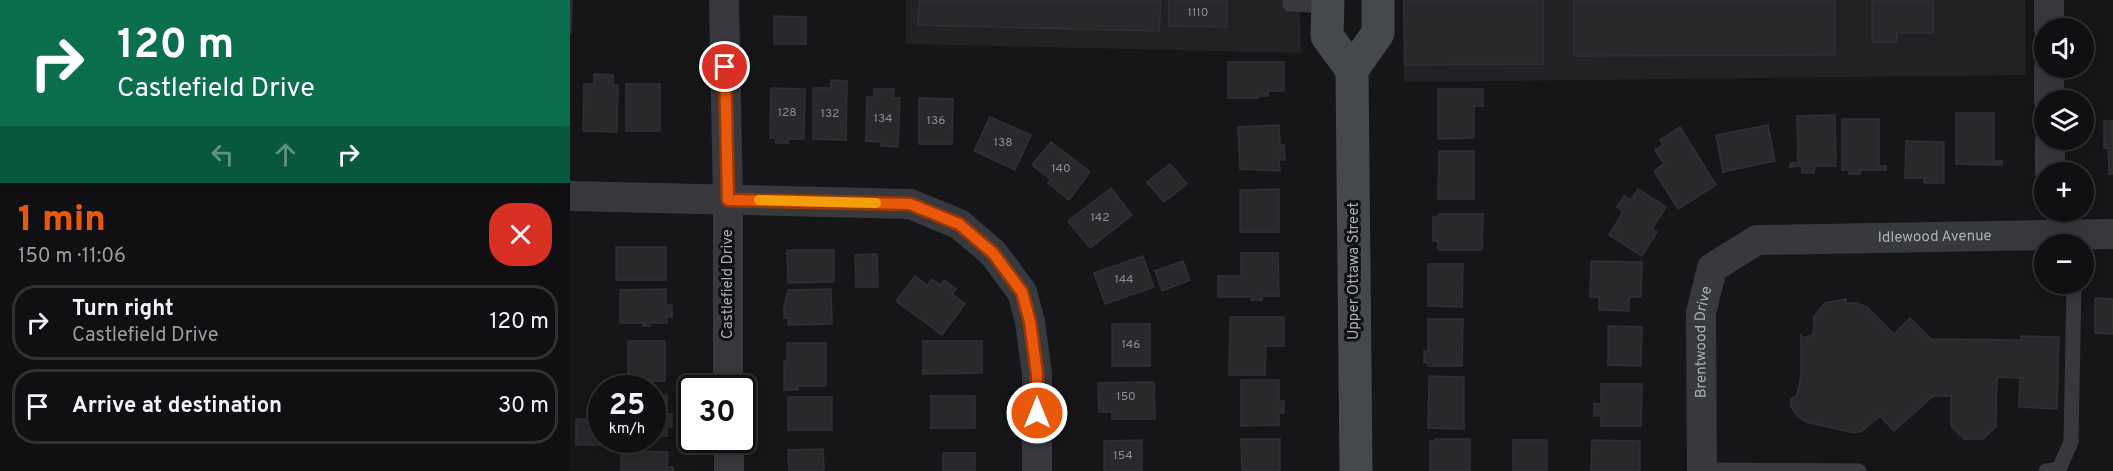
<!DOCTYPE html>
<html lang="en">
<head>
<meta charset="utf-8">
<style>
  body { margin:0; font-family:Overpass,sans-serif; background:#1e1e20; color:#f1f3f6; height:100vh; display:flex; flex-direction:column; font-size:22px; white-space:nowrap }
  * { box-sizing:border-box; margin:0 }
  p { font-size:20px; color:#9c9d9f }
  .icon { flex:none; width:33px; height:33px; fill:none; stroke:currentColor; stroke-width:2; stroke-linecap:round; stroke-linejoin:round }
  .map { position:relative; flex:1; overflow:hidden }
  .side { display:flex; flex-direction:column; background:#101012; width:570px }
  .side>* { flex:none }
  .top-card { background:#0b6e4f; color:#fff; overflow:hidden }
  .buttons { position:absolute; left:1464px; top:18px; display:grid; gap:12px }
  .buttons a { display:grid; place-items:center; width:60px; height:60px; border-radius:50%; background:#101012; box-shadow:0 3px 15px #0003,0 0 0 2px #303032; font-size:30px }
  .speed { position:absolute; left:18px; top:375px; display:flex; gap:12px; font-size:30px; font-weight:700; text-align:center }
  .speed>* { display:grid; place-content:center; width:78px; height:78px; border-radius:50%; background:#101012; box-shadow:0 3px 15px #0003,0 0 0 2px #303032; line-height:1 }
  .speed small { font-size:15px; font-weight:400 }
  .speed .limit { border:3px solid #111; border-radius:9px; background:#fff; color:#111 }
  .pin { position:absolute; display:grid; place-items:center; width:51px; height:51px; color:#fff; margin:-26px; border:3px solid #fff; border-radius:50%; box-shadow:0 2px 6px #0007 }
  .me { position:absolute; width:66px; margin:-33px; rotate:0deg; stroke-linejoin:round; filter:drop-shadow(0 0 4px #0008) }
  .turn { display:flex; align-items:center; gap:21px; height:126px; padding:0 18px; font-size:27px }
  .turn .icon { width:78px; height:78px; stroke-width:2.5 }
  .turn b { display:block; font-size:42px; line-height:51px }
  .lanes { display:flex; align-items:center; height:57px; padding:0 18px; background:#0003; justify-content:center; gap:30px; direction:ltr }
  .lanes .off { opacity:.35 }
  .round { display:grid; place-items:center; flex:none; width:63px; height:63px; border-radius:24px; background:#1e1e20 }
  .summary { display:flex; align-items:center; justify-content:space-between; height:102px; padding:0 18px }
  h1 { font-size:36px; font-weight:800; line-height:45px; color:#ea580c }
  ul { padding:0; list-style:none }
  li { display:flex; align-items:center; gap:18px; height:75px; margin:0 12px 9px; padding:0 6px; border:3px solid #303032; border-radius:24px }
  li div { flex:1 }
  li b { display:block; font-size:22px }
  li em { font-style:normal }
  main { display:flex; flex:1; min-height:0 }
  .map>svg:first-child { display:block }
  .built { fill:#222225 }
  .building { fill:#29292c; stroke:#303034; stroke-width:1.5 }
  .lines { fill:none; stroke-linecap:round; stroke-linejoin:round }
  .service { stroke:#37393d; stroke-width:15 }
  .minor { stroke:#37393d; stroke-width:30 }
  .secondary { stroke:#45484d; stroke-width:33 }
  .route-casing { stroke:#983908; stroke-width:15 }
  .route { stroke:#ea580c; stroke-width:10 }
  .slow { stroke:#f59e0b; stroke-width:10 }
  .labels { text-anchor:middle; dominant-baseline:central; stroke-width:6; stroke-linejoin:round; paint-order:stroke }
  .number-label { font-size:12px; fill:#888c94 }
  .street-label { font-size:15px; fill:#a8aeb8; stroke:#111113 }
</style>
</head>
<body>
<main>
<section class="side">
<div class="top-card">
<div class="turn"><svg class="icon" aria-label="right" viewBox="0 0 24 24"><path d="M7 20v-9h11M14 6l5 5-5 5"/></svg><div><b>120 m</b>Castlefield Drive</div></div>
<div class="lanes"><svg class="icon off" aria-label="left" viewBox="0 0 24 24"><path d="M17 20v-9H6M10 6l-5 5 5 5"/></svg><svg class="icon off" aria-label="ahead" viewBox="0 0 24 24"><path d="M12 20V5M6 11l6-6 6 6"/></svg><svg class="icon" aria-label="right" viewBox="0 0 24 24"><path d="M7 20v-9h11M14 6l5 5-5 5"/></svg></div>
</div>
<div class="summary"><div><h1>1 min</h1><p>150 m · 11:06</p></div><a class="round" style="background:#d93025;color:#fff"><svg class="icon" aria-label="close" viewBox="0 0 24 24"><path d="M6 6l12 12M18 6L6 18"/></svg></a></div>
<ul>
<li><svg class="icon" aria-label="right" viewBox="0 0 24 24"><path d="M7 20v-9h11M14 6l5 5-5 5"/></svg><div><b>Turn right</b><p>Castlefield Drive</p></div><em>120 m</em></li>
<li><svg class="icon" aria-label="arrive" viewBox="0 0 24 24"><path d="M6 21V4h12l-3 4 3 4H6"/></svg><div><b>Arrive at destination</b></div><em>30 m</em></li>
</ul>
</section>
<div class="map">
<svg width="1543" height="471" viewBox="0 0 1543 471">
  <rect width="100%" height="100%" fill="#161618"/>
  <g class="built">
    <path d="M336,0H730L731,53L336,44Z"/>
    <path d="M832,0H1455L1456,75L834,82Z"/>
  </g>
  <g class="building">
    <path d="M0,0H2L1,33H0Z"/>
    <path d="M349,0H591L589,31L348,25Z"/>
    <path d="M599,0H657V27L599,26Z"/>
    <path d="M834,0H973V64L835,65Z"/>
    <path d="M1004,0H1265V55L1004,56Z"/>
    <path d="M1302,0H1363V33H1327V42H1302Z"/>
    <path d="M204,16L236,17V44H204Z"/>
    <path d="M658,62H714V91H698V96H688V98H658Z"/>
    <path d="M24,74L43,75V85H48L47,132L13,131L14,84H24Z"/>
    <path d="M261,80L277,81L276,140L243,139V88H261Z"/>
    <rect x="56" y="84" width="34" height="47"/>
    <path d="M201,88L235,89L234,139H218V143H206V138H200Z"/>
    <path d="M304,89H324L323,98H330L328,147L311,146V142L296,141L297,97H304Z"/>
    <path d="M868,89H913V106H904V138L868,139Z"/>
    <path d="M349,98L383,99L382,144H349Z"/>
    <path d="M1386,113H1424V161H1432V165L1386,164Z"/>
    <path d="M1265,115L1266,166H1245L1244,173H1232V166L1220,167V163H1228L1227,116Z"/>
    <path d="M420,117L461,135L445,170L404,151Z"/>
    <path d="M1272,119H1309V166H1316V170H1290V174H1279V170H1272Z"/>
    <path d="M1534,121H1543V174H1539L1538,148H1534Z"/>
    <path d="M709,125L710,145H714L715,160H709L710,171L670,169L668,127Z"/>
    <path d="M1198,125L1205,161L1153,172L1146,135Z"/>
    <path d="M1110,127L1146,185L1108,209L1084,171L1094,164L1085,150L1093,145L1090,140Z"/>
    <path d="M1336,141L1374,142V183H1354V178H1335Z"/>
    <path d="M481,142L520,172L499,200L478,183L481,180L462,165Z"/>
    <path d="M869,151H904V199H868Z"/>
    <path d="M600,164L617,184L594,202L577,182Z"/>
    <path d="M541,188L562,215L520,248L498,221Z"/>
    <path d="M709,189V232H670V190Z"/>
    <path d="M1068,189L1096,207L1082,229L1087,232L1072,256L1039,235L1053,212L1047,207L1054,196L1061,200Z"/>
    <path d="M868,214H913L912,250H868V241H863V217H868Z"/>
    <rect x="46" y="247" width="50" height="33"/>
    <path d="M217,250H264V282L218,283Z"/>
    <path d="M671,253H708L709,296H692V300H681V297H648V276H671Z"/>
    <path d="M307,254L308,287H286L285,255Z"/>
    <path d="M573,256L584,287L535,304L524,273Z"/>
    <path d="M613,261L620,280L592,291L585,271Z"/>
    <path d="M1021,261L1072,262L1071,297H1059V311L1029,310V297H1020Z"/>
    <path d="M858,264H893L892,307L858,306Z"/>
    <path d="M345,276L357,285L362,279L370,285L374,280L386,289L382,294L395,304L372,335L326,301Z"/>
    <path d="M96,289V305H102V317H96L97,323H80V326H73V323H50V290Z"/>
    <path d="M261,289L262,324L218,325V318H214V307L218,290Z"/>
    <path d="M1525,298L1543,299V334L1525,333Z"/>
    <path d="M1276,299V303H1287L1297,307L1324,334L1340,318L1361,339L1451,340V336L1489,337L1487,409L1449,407L1450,378L1427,377L1426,427L1413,439H1394L1381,426V396H1363L1324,431L1310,416L1292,431L1284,433L1236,422L1227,416L1220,405L1221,399L1227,395L1231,376V334L1233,338L1243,335L1244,316L1255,303Z"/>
    <path d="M660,317H714V346H696L695,375H659Z"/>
    <path d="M858,319H893L892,366H858V363H854V351H858Z"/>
    <rect x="542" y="324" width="38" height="42"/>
    <path d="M1038,326L1072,327L1071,366L1038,365Z"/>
    <rect x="58" y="341" width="37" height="40"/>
    <path d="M353,341H412V373L353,374Z"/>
    <path d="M217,343H256V386H228V390H214V361H217Z"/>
    <path d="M859,376L894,377V429L858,428Z"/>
    <path d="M671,380H709V401H714V413H709V425L671,426Z"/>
    <path d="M584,382L585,419H542V412H529L528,383Z"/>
    <path d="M1031,384H1072L1071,426H1031V416H1024V403L1031,404Z"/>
    <path d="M97,395V414H102V427H97V436H82V396Z"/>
    <rect x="361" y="396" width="44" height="32"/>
    <rect x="218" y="397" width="44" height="33"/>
    <path d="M6,419H32V440H37L38,445H6Z"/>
    <path d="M671,439H710V471H672Z"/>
    <path d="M865,439H900V471H860V441H865Z"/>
    <path d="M572,440V471H534V441Z"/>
    <rect x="943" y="440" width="34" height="31"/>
    <path d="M1022,440L1070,441V471H1021Z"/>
    <path d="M253,449L254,471H219L218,450Z"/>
    <path d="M51,451L98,452L97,467H103V471H51Z"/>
    <rect x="373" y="453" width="32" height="18"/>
  </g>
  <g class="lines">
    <g class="service">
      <path d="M720,0V4L757,6"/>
      <path d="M1132,470L1289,471"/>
      <path d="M1476,471L1489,469L1501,442L1504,284"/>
    </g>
    <g class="minor">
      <path d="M154,0L158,200V388"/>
      <path d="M1479,0V28"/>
      <path d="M1479,68V100"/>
      <path d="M1480,140V172"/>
      <path d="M0,196L340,204L389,224L423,253L452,292L460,322L467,374V471"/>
      <path d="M159,440V471"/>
      <path id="s1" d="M1132,471L1131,313L1142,268L1187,240L1543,234"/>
    </g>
    <g class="secondary">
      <path d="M758,0L757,36L782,70"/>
      <path d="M786,471L782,70L808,33V0"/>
    </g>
  </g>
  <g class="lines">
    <defs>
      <path id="route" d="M155,67L158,200L340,204L389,224L423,253L452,292L460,322L467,374V413"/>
    </defs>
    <use href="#route" class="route-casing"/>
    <use href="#route" class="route"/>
    <path class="slow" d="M189,200L306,203"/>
  </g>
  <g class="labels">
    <g class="number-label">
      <text x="628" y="13">1110</text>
      <text x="217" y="113">128</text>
      <text x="260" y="114">132</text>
      <text x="313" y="119">134</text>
      <text x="366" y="121">136</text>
      <text x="433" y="143">138</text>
      <text x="491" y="169">140</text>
      <text x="530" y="218">142</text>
      <text x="554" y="280">144</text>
      <text x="561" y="345">146</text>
      <text x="556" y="397">150</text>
      <text x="553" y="456">154</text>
    </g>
    <g class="street-label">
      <text stroke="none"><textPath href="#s1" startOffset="435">Idlewood Avenue</textPath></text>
      <text transform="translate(784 271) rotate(-90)">Upper Ottawa Street</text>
      <text transform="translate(158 284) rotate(-90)">Castlefield Drive</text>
      <text stroke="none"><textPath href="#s1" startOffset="129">Brentwood Drive</textPath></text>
    </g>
  </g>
</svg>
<div class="buttons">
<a><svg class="icon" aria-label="sound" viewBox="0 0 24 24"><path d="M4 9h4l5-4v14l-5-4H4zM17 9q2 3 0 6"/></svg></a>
<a><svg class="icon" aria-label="layers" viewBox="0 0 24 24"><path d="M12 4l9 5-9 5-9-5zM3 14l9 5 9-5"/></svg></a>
<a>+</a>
<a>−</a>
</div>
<div class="speed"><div>25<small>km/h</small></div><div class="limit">30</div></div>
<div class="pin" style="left:155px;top:67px;background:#d93025"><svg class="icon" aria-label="arrive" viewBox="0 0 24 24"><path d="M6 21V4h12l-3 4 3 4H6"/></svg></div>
<svg class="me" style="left:467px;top:413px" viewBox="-20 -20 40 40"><circle r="17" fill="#ea580c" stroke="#fff" stroke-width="3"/><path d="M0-11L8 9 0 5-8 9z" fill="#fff"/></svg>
</div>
</main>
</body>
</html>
